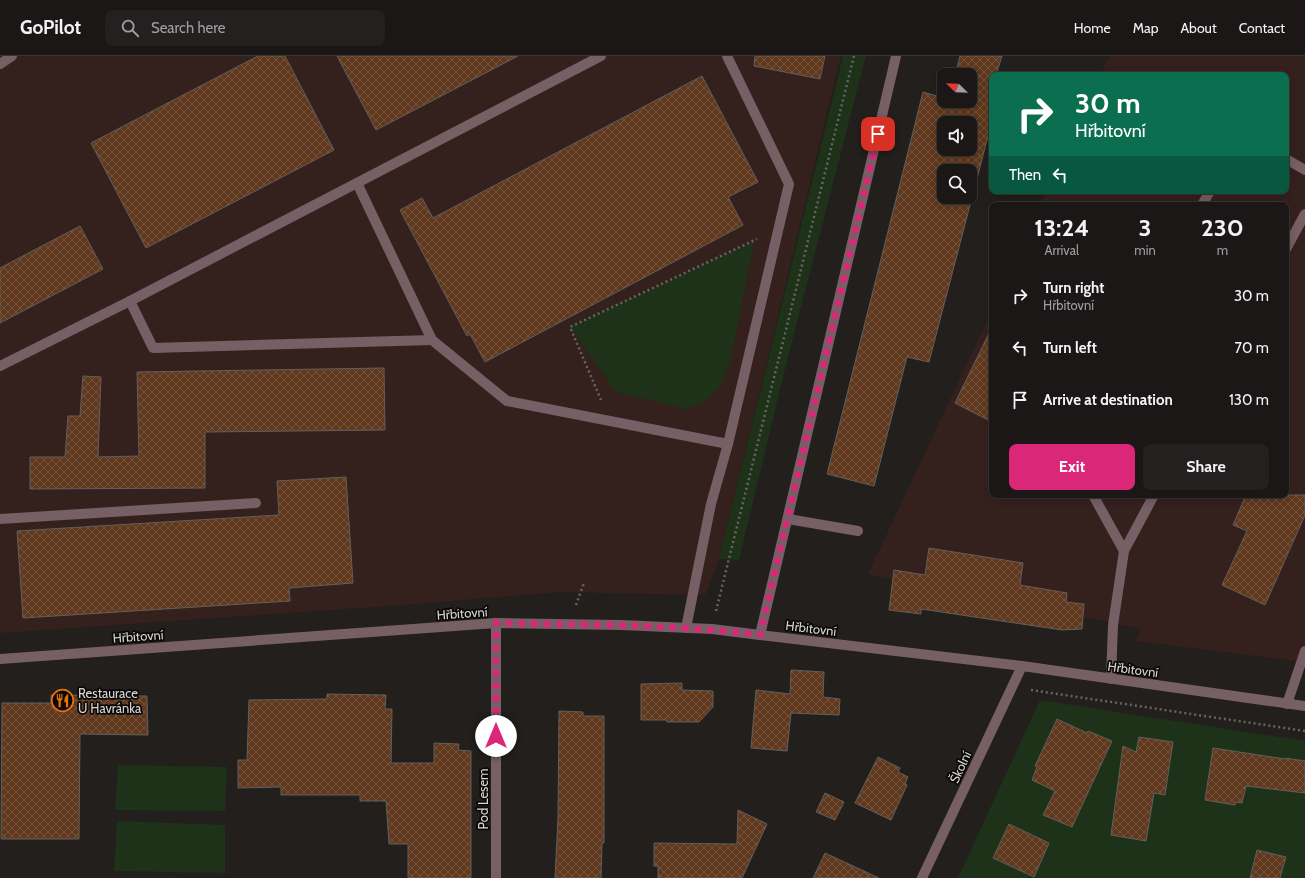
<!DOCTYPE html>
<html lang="en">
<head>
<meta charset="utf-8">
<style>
  body { margin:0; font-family:Cabin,sans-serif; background:#23201f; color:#f1f3f6; height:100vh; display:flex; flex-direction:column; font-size:15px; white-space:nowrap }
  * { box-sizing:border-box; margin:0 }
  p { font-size:13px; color:#9f9fa1 }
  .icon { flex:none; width:22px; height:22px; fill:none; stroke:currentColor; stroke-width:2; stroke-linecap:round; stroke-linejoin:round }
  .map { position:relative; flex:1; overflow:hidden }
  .drawer { position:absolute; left:989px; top:146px; width:300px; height:296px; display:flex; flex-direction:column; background:#1a1716; border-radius:8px; box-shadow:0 2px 10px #0003,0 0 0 1px #383635 }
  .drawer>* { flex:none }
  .top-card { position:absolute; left:989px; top:16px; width:300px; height:122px; border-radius:8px; box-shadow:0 2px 10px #0003,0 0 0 1px #383635; background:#0b6e4f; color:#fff; overflow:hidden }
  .needle { width:26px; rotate:293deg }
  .fabs { position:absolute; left:937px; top:12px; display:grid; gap:8px }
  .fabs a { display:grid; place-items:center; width:40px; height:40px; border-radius:8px; background:#1a1716; box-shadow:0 2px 10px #0003,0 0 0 1px #383635; font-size:20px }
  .pin { position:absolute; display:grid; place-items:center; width:34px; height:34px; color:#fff; margin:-17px; border-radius:8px; box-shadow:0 2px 6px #0006 }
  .me { position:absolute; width:44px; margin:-22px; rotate:0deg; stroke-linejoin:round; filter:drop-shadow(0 0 3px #0008) }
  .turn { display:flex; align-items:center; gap:14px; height:84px; padding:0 20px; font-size:18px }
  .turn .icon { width:52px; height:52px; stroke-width:2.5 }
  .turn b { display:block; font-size:28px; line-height:34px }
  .then { display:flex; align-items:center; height:38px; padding:0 20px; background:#0003; gap:8px; font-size:15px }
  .eta { display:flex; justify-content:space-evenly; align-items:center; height:68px; text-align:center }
  .eta b { font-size:24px; font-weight:800; line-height:28px }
  .button { display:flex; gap:8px; margin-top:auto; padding:8px 20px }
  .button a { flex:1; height:46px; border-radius:8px; background:#db2777; color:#fff; font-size:16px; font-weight:800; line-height:46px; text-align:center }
  .button a+a { background:#23201f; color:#f1f3f6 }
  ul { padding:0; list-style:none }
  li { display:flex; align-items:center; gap:12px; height:52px; padding:0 20px }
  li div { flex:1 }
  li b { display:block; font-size:15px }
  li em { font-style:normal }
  header { display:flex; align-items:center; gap:24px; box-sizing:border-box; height:56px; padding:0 20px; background:#1a1716; border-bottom:1px solid #383635 }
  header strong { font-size:19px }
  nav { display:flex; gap:22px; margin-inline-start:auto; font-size:14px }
  .search { width:280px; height:36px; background:#23201f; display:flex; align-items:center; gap:10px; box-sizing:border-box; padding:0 14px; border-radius:8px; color:#9f9fa1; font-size:15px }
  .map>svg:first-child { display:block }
  .industrial { fill:#34211e }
  .green { fill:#1d3218 }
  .building { fill:url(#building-cross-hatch); stroke:#625f5c; fill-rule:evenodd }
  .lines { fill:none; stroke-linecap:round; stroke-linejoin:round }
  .path { stroke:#676563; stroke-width:2.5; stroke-dasharray:2 3; stroke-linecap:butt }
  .minor { stroke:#765f65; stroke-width:10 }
  .route { stroke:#db2777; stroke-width:7; stroke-dasharray:0 12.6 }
  .labels { text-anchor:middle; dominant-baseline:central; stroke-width:3.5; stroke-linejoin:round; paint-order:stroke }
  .street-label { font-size:13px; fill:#d8d6d4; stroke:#0a0908 }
  .poi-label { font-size:13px; fill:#d8d6d4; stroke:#0a0908; text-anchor:start }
</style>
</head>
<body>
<header>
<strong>GoPilot</strong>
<div class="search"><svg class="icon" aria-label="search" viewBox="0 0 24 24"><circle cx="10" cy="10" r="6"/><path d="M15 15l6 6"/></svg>Search here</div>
<nav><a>Home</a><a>Map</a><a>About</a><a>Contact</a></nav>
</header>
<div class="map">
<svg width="1305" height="822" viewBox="0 0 1305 822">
  <defs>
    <pattern id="building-cross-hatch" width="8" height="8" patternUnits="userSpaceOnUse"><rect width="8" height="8" fill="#5f381d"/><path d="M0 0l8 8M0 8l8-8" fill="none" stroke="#75543d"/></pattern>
  </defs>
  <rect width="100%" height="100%" fill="#221f1d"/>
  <g class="industrial">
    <path d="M0,0H841L719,503L705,539L560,536L402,549L0,577Z"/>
    <path d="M1109,0H1305V606L1136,585L1141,573L1083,561L1084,548L1067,546V537L1020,529L1023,507L930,492L925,519L893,524L868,518L992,254V439H1286V149H1040L1047,135H1286V19H1100Z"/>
  </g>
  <g class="green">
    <path d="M843,0H866L787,305L739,504L719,503Z"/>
    <path d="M754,185L730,307L719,332L706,345L687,353L616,336L570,271Z"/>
    <path d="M1040,644L1305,685V822H958Z"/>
    <path d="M118,709L227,711L225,755L115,754Z"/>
    <path d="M117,765L225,769V817L114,815Z"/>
  </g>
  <g class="building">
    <path d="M258,0H285L334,94L146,192L91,87Z"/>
    <path d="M337,0H518L376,74Z"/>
    <path d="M755,0H825L820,23L754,10Z"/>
    <path d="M960,0H1002L996,19H992V65L929,306L907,301L874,430L827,418L923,36L944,42V45H970V19H955ZM944,67H970V93H944ZM944,115H970V141H944Z"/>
    <path d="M702,20L758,126L728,141L743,169L485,306L470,278L467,280L400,154L422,142L433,162Z"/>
    <path d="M80,170L103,213L0,267V212Z"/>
    <path d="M992,271V366L955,347Z"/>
    <path d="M384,312L385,374L205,376V432L30,433V401H65L68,360H80L83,320L101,321L98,401L139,400L137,316Z"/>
    <path d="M346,421L353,527L289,532L290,545L23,562L17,475L279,459L277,425Z"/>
    <path d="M1246,439H1305V459L1265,549L1222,529L1247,475L1233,469Z"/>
    <path d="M929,492L1023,507L1020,529L1067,537L1066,546L1084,548L1082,573L1062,574L921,553V558L889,554L894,514L925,519Z"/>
    <path d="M791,614L824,616L823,641L840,643L839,659L791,657L787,695L751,692L756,634L790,638Z"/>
    <path d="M682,627V634L713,635V651L699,666H667V664H641V628Z"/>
    <path d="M327,638L386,639L385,653H392L391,707H434V687L459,688L458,694L471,695V822H408V788H389L386,745H360V739H281V731L238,732V704H247L249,644L327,643Z"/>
    <path d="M51,639L147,640L148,679L80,678L79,783H1L2,647H51Z"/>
    <path d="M559,655L583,656V660H604V787H602L601,822H555L558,762Z"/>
    <path d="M1057,663L1087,677L1088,675L1112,685L1072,771L1043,759L1055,735L1032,724L1037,711L1035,710Z"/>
    <path d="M1139,681L1173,686L1165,739L1154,737L1146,785L1111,779L1123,690L1136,696Z"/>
    <path d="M1213,692L1285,703V702L1305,705V737L1246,730L1242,747L1236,746L1235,749L1205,744Z"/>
    <path d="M878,701L900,712L898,716L908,721L905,728L907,729L891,764L855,747Z"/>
    <path d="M825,737L844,746L835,764L816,756Z"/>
    <path d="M738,754L767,768L742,822H658V810H654V787L737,788Z"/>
    <path d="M1009,768L1049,787L1034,821L993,802Z"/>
    <path d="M1257,794L1286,801L1280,822H1250Z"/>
    <path d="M825,797L879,822H813Z"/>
  </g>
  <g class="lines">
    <g class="path">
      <path d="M601,344L570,271L757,183"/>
      <path d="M576,549L584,527"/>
      <path d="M716,555L854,0"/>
      <path d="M1031,634L1305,675"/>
    </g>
    <g class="minor">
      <path d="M0,8L12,0"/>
      <path d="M1286,103L1305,114"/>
      <path d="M357,127L432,284L507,345L728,388"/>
      <path d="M1202,149L1210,135"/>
      <path d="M1286,193L1305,158"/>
      <path d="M432,284L153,292L130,245L601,0"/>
      <path d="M0,310L130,245"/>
      <path d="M1093,439L1124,495"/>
      <path d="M0,463L256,447"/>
      <path d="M788,463L858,475"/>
      <path d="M686,572L711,448L728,388L789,128L727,0"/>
      <path d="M760,579L896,0"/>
      <path d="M0,603L496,567L621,569L712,573L760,579L1022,610L1305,650"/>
      <path d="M1111,623L1113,569L1124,495L1154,439"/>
      <path d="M1287,648L1305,595"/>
      <path d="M496,822V567"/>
      <path d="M922,822L1022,610"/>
    </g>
  </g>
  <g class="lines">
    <path class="route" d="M496,680V567C584,569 673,568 760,579L878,78"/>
  </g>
  <defs>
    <symbol id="restaurant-ring" viewBox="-11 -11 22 22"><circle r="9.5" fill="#0a0908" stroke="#e8710a" stroke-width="1.5"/><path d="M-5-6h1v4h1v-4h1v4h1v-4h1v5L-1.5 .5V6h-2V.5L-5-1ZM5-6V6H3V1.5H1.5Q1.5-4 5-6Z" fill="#e8710a"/></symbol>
  </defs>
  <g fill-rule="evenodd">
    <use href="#restaurant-ring" x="50" y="632" width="25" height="25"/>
  </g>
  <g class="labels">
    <g class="street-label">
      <text transform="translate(462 557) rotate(-4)">Hřbitovní</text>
      <text transform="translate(811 572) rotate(7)">Hřbitovní</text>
      <text transform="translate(138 580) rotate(-4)">Hřbitovní</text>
      <text transform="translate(1133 613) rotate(8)">Hřbitovní</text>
      <text transform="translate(960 711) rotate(-65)">Školní</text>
      <text transform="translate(483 743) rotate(-90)">Pod Lesem</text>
    </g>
    <g class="poi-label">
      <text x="78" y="637">Restaurace<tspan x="78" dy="15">U Havránka</tspan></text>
    </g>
  </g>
</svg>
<div class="fabs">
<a><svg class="needle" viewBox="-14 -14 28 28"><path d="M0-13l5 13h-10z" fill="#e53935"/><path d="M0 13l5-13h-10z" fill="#9f9fa1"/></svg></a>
<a><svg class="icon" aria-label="sound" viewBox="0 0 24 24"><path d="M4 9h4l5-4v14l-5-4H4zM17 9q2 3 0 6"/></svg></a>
<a><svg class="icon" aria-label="search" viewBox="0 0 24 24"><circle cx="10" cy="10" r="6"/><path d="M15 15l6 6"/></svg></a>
</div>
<div class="pin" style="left:878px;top:78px;background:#d93025"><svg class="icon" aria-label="arrive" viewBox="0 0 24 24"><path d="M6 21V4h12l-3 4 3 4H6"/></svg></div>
<svg class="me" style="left:496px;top:680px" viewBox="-20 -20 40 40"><circle r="19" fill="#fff"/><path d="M0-13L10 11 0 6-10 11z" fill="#db2777"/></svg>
<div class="top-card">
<div class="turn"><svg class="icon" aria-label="right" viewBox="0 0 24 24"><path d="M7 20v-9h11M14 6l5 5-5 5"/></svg><div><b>30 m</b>Hřbitovní</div></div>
<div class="then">Then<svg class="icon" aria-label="left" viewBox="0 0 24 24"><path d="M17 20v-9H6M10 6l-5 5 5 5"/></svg></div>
</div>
<section class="drawer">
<div class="eta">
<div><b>13:24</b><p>Arrival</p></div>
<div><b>3</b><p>min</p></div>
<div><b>230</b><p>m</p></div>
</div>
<ul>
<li><svg class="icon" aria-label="right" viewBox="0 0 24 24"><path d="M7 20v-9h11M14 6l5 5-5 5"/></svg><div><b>Turn right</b><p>Hřbitovní</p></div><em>30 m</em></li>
<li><svg class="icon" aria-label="left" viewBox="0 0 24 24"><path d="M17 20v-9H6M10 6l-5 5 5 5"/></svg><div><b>Turn left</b></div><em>70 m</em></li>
<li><svg class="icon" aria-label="arrive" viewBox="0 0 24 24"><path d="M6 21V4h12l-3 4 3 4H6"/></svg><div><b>Arrive at destination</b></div><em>130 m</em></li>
</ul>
<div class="button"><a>Exit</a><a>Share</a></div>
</section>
</div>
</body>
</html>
